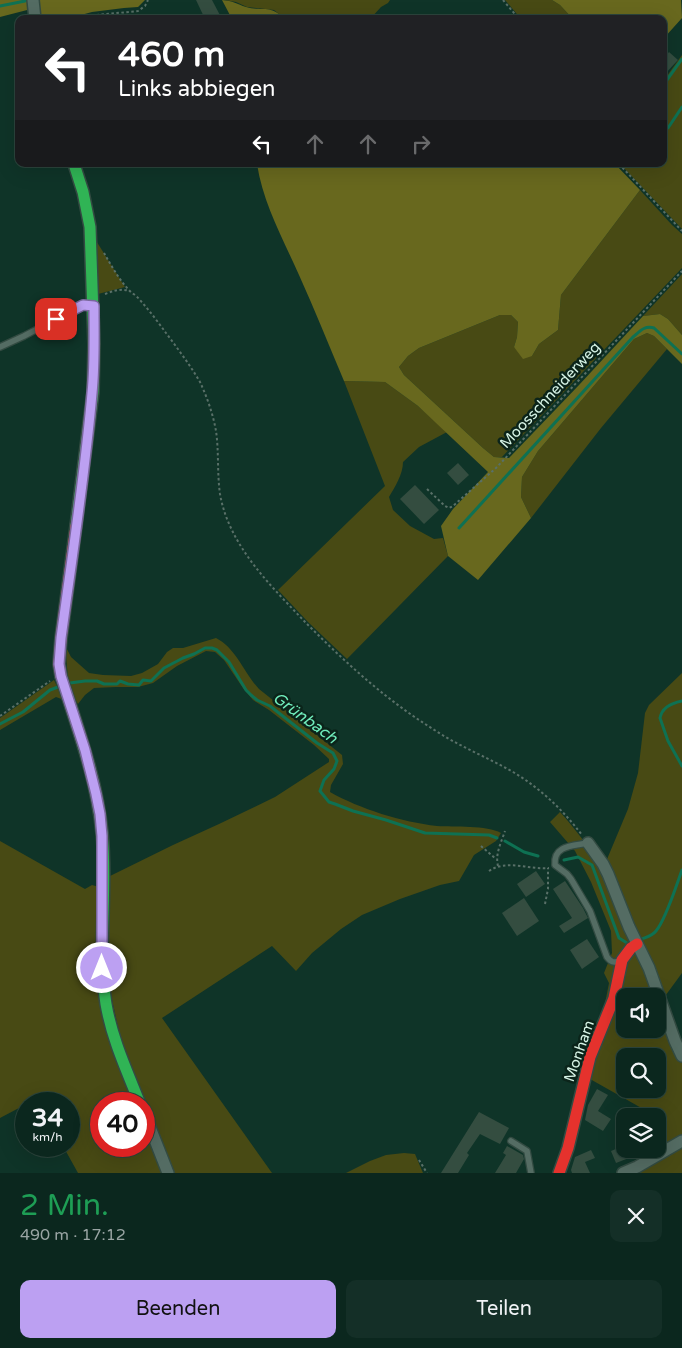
<!DOCTYPE html>
<html lang="de">
<head>
<meta charset="utf-8">
<style>
  body { margin:0; font-family:"Varela Round",sans-serif; background:#142f27; color:#f1f3f6; height:100vh; display:flex; flex-direction:column; font-size:19px; white-space:nowrap }
  * { box-sizing:border-box; margin:0 }
  p { font-size:16px; color:#9aa5a4 }
  .icon { flex:none; width:28px; height:28px; fill:none; stroke:currentColor; stroke-width:2; stroke-linecap:round; stroke-linejoin:round }
  .map { position:relative; height:1173px; overflow:hidden }
  .details { display:flex; flex-direction:column; background:#0b271e; flex:1 }
  .details>* { flex:none }
  .guide { position:absolute; left:15px; top:15px; width:652px; height:152px; border-radius:10px; box-shadow:0 5px 20px #0002,0 0 0 1px #2b443c; background:#202124; color:#fff; overflow:hidden }
  .tools { position:absolute; left:616px; top:988px; display:grid; gap:10px }
  .tools a { display:grid; place-items:center; width:50px; height:50px; border-radius:10px; background:#0b271e; box-shadow:0 5px 20px #0002,0 0 0 1px #2b443c; font-size:25px }
  .speed { position:absolute; left:15px; top:1092px; display:flex; gap:10px; font-size:25px; font-weight:700; text-align:center }
  .speed>* { display:grid; place-content:center; width:65px; height:65px; border-radius:50%; background:#0b271e; box-shadow:0 5px 20px #0002,0 0 0 1px #2b443c; line-height:1 }
  .speed small { font-size:12px; font-weight:400 }
  .speed .limit { border:8px solid #d22; background:#fff; color:#111 }
  .pin { position:absolute; display:grid; place-items:center; width:42px; height:42px; color:#fff; margin:-21px; border-radius:10px; box-shadow:0 2px 8px #0006 }
  .me { position:absolute; width:55px; margin:-28px; rotate:0deg; stroke-linejoin:round; filter:drop-shadow(0 0 4px #0008) }
  .turn { display:flex; align-items:center; gap:18px; height:105px; padding:0 20px; font-size:22px }
  .turn .icon { width:65px; height:65px; stroke-width:2.5 }
  .turn b { display:block; font-size:35px; line-height:42px }
  .lanes { display:flex; align-items:center; height:48px; padding:0 20px; background:#0003; justify-content:center; gap:25px; direction:ltr }
  .lanes .off { opacity:.35 }
  .round { display:grid; place-items:center; flex:none; width:52px; height:52px; border-radius:10px; background:#142f27 }
  .headline { display:flex; align-items:center; justify-content:space-between; height:85px; padding:0 20px }
  h1 { font-size:30px; font-weight:600; line-height:38px; color:#1e9e55 }
  .primary-button { display:flex; gap:10px; margin-top:auto; padding:10px 20px }
  .primary-button a { flex:1; height:58px; border-radius:10px; background:#bca0f2; color:#111; font-size:20px; font-weight:600; line-height:58px; text-align:center }
  .primary-button a+a { background:#142f27; color:#f1f3f6 }
  .map>svg:first-child { display:block }
  .green { fill:#484a14; fill-rule:evenodd }
  .forest { fill:#68681e }
  .lines { fill:none; stroke-linecap:round; stroke-linejoin:round }
  .stream { stroke:#0e7153; stroke-width:3 }
  .building { fill:#344d40 }
  .lane-casing { stroke:#334b42; stroke-width:8 }
  .street-casing { stroke:#334b42; stroke-width:14 }
  .fast-casing { stroke:#334b42; stroke-width:14 }
  .jam-casing { stroke:#334b42; stroke-width:14 }
  .path { stroke:#597068; stroke-width:2; stroke-dasharray:2.5 2.5; stroke-linecap:butt }
  .lane { stroke:#546c63; stroke-width:5.5 }
  .street { stroke:#546c63; stroke-width:11 }
  .fast { stroke:#30b455; stroke-width:11 }
  .jam { stroke:#e5322d; stroke-width:11 }
  .route-casing { stroke:#7a689d; stroke-width:12 }
  .route { stroke:#bca0f2; stroke-width:9 }
  .labels { text-anchor:middle; dominant-baseline:central; stroke-width:5; stroke-linejoin:round; paint-order:stroke }
  .street-label { font-size:15px; fill:#d7f4e6; stroke:#0b241a }
  .water-label { font-size:16px; font-style:italic; fill:#70edbc; stroke:#0b241a }
</style>
</head>
<body>
<div class="map">
<svg width="682" height="1173" viewBox="0 0 682 1173">
  <rect width="100%" height="100%" fill="#0f3428"/>
  <g class="green">
    <path d="M225,0H390L388,3L381,7L370,19H285L274,10L247,7L236,2Z"/>
    <path d="M505,0H552L560,5L573,19H521Z"/>
    <path d="M682,55V229L620,164H664V80Z"/>
    <path d="M640,190L672,225L682,234V268L502,457H494L483,448L404,375L399,367L408,356L419,348L500,315H511L518,322L517,337L514,347L532,356L539,344L558,330L561,295Z"/>
    <path d="M95,239L125,287L98,294Z"/>
    <path d="M682,274V335L668,319L660,314L643,316Z"/>
    <path d="M647,333L654,336L667,349L601,428L531,518L521,497L522,477L538,451L634,339Z"/>
    <path d="M344,381L385,382L418,406L447,432L419,447L403,462C403,474 395,487 389,497L393,510L410,526L434,539L443,538L448,556L347,659L308,622L278,590L385,486Z"/>
    <path d="M216,638C236,648 244,673 259,689L342,755L343,764L331,785L330,792C360,809 402,822 437,826C454,827 487,825 501,833L496,841L474,855L459,881L440,885L400,899L362,915L341,929L312,953L296,971L272,946L162,1018L272,1173H173L123,1050L106,972L108,877L173,845L219,824L275,797L329,762V759L314,745L269,710L253,700L243,688L224,660L215,652L206,651L177,666L153,683L138,687H116L94,688L85,695L78,704L69,690L65,645L71,657L89,673L103,675L131,676L142,673L158,664L167,652L173,648H183Z"/>
    <path d="M682,673V973L660,1003L682,1059V1136L644,1159L643,1149H658V1116H644L645,1110L590,1079L609,983L604,973L612,953L611,931L591,882L575,851L550,822L560,812C576,829 588,849 605,864L628,809L638,773L645,713L649,705ZM625,996H658V1029H625ZM625,1056H658V1089H625Z"/>
    <path d="M54,680L64,700L56,697L0,730V718Z"/>
    <path d="M0,841L85,889L92,885L99,887V965L137,1104H101V1146H144V1120L165,1173H78L63,1146H69V1104H38L36,1099L0,1118Z"/>
    <path d="M682,1146V1173H633Z"/>
    <path d="M404,1153L415,1154L423,1173H346L370,1161L386,1155Z"/>
  </g>
  <g class="forest">
    <path d="M0,0H30L31,9L0,17Z"/>
    <path d="M37,0H145L138,7L124,8L92,12L66,19H38Z"/>
    <path d="M222,0C233,1 237,4 246,7C264,12 269,4 285,19H232Z"/>
    <path d="M552,0H681L682,18L664,38V19H573L560,5Z"/>
    <path d="M257,164H615L640,190L561,295L558,330L539,344L532,356L523,359L514,347L517,337L518,322L511,315H500L419,348L408,356L399,367L404,375L483,448L494,457L509,458L579,385L643,316L660,314L668,319L682,335V364L654,336L647,333L634,339L538,451L522,477L521,497L531,518L478,580L448,556L441,526L453,509L488,472L418,406L385,382L344,381C329,346 315,310 299,275C283,239 263,203 257,164Z"/>
  </g>
  <g class="lines">
    <g class="stream">
      <path d="M0,6L25,1"/>
      <path d="M664,84L682,59"/>
      <path d="M668,128L682,107"/>
      <path d="M459,528L633,337C640,331 645,325 654,328L682,354"/>
      <path d="M70,683L85,681H97L104,684H117L120,681L128,684L139,685L143,680L151,681L164,668L183,658L194,654L205,648H212L217,650L229,662L246,690L251,695L257,700L270,706L317,743L333,753L337,761L334,769L324,780L320,791L329,802L335,804L353,811L386,820L425,833L489,835L497,838"/>
      <path d="M682,701C672,703 662,707 660,718L668,741L682,766"/>
      <path d="M0,724L23,712L50,690L58,687"/>
      <path d="M505,841L524,852L538,856"/>
      <path d="M564,860L578,857L592,865L619,938L627,943"/>
      <path d="M642,939C647,937 652,936 656,931C666,919 676,886 682,870"/>
    </g>
  </g>
  <g class="building">
    <path d="M196,0H212L222,19H205Z"/>
    <path d="M669,52L678,60L664,75V58Z"/>
    <path d="M458,463L469,475L458,485L447,473Z"/>
    <path d="M415,485L439,510L424,524L400,499Z"/>
    <path d="M536,871L545,884L526,897L517,884Z"/>
    <path d="M565,881L583,908L588,918L564,933L559,926L572,918L553,889Z"/>
    <path d="M524,898L539,921L517,936L502,913Z"/>
    <path d="M587,939L599,957L582,969L570,950Z"/>
    <path d="M597,1089L608,1095L598,1111L611,1119L603,1131L585,1120L588,1105Z"/>
    <path d="M479,1112L509,1128L500,1144L480,1134L467,1153L469,1155L458,1173H441Z"/>
    <path d="M625,1145V1149H630L634,1156L616,1163L611,1151Z"/>
    <path d="M507,1146L523,1155L524,1159L516,1173H495L506,1155L503,1153Z"/>
    <path d="M591,1150L595,1158L585,1162L590,1173H572L571,1170L575,1157Z"/>
  </g>
  <g class="lines">
    <defs>
      <g id="lane">
        <path d="M0,347L24,336L83,305H92"/>
        <path d="M588,843C573,846 553,845 555,865L567,874L571,879L590,911L607,957C611,962 613,963 620,961"/>
        <path d="M511,1141L527,1151L531,1173"/>
      </g>
      <g id="street">
        <path d="M33,0L35,19"/>
        <path d="M588,843L603,864L608,874L629,927L649,968L675,1041L682,1056"/>
        <path d="M144,1112L168,1173"/>
        <path d="M623,1173L637,1167L682,1141"/>
      </g>
      <g id="fast">
        <path d="M74,164L83,192L90,227L94,344L93,392L76,526"/>
        <path d="M61,676C77,727 97,779 102,833C108,890 97,947 106,1004C112,1039 127,1071 140,1104"/>
      </g>
      <g id="jam">
        <path d="M61,676L59,664L61,638L76,526"/>
        <path d="M559,1173L568,1148L590,1057L614,998L622,960L631,948L637,944"/>
      </g>
    </defs>
    <use href="#lane" class="lane-casing"/>
    <use href="#street" class="street-casing"/>
    <use href="#fast" class="fast-casing"/>
    <use href="#jam" class="jam-casing"/>
    <g class="path">
      <path d="M503,0L519,19"/>
      <path d="M82,19L97,15L138,11L145,6L148,0"/>
      <path d="M619,164L682,231"/>
      <path d="M104,253C111,265 118,278 128,289C131,293 136,295 139,299C149,310 158,322 166,333C178,349 190,365 200,382C207,397 213,414 216,431C219,451 217,473 220,494C229,546 271,586 306,623C345,662 386,700 433,729C458,746 487,757 513,772C540,788 563,810 582,835"/>
      <path d="M105,294C113,291 121,288 129,291"/>
      <path d="M427,489L445,506L449,508L453,506L496,468L682,271"/>
      <path d="M0,716L50,681"/>
      <path d="M481,846L496,859"/>
      <path d="M498,866C495,854 501,843 505,831"/>
      <path d="M489,871C506,859 530,870 549,868"/>
      <path d="M545,904L548,889V868"/>
      <path d="M419,1160L427,1173"/>
    </g>
    <use href="#lane" class="lane"/>
    <use href="#street" class="street"/>
    <use href="#fast" class="fast"/>
    <use href="#jam" class="jam"/>
  </g>
  <g class="lines">
    <defs>
      <path id="route" d="M56,319L83,305L94,306C94,335 95,364 92,393C85,475 72,557 61,638L59,664L61,676L85,750L96,794L100,814L102,836V968"/>
    </defs>
    <use href="#route" class="route-casing"/>
    <use href="#route" class="route"/>
  </g>
  <g class="labels">
    <g class="street-label">
      <text transform="translate(550 395) rotate(-47)">Moosschneiderweg</text>
      <text transform="translate(579 1051) rotate(-71)">Monham</text>
    </g>
    <g class="water-label">
      <text transform="translate(305 718) rotate(36)">Grünbach</text>
    </g>
  </g>
</svg>
<div class="tools">
<a><svg class="icon" aria-label="sound" viewBox="0 0 24 24"><path d="M4 9h4l5-4v14l-5-4H4zM17 9q2 3 0 6"/></svg></a>
<a><svg class="icon" aria-label="search" viewBox="0 0 24 24"><circle cx="10" cy="10" r="6"/><path d="M15 15l6 6"/></svg></a>
<a><svg class="icon" aria-label="layers" viewBox="0 0 24 24"><path d="M12 4l9 5-9 5-9-5zM3 14l9 5 9-5"/></svg></a>
</div>
<div class="speed"><div>34<small>km/h</small></div><div class="limit">40</div></div>
<div class="pin" style="left:56px;top:319px;background:#d93025"><svg class="icon" aria-label="arrive" viewBox="0 0 24 24"><path d="M6 21V4h12l-3 4 3 4H6"/></svg></div>
<svg class="me" style="left:102px;top:968px" viewBox="-20 -20 40 40"><circle r="17" fill="#bca0f2" stroke="#fff" stroke-width="3"/><path d="M0-11L8 9 0 5-8 9z" fill="#fff"/></svg>
<div class="guide">
<div class="turn"><svg class="icon" aria-label="left" viewBox="0 0 24 24"><path d="M17 20v-9H6M10 6l-5 5 5 5"/></svg><div><b>460 m</b>Links abbiegen</div></div>
<div class="lanes"><svg class="icon" aria-label="left" viewBox="0 0 24 24"><path d="M17 20v-9H6M10 6l-5 5 5 5"/></svg><svg class="icon off" aria-label="ahead" viewBox="0 0 24 24"><path d="M12 20V5M6 11l6-6 6 6"/></svg><svg class="icon off" aria-label="ahead" viewBox="0 0 24 24"><path d="M12 20V5M6 11l6-6 6 6"/></svg><svg class="icon off" aria-label="right" viewBox="0 0 24 24"><path d="M7 20v-9h11M14 6l5 5-5 5"/></svg></div>
</div>
</div>
<section class="details">
<div class="headline"><div><h1>2 Min.</h1><p>490 m · 17:12</p></div><a class="round"><svg class="icon" aria-label="close" viewBox="0 0 24 24"><path d="M6 6l12 12M18 6L6 18"/></svg></a></div>
<div class="primary-button"><a>Beenden</a><a>Teilen</a></div>
</section>
</body>
</html>
